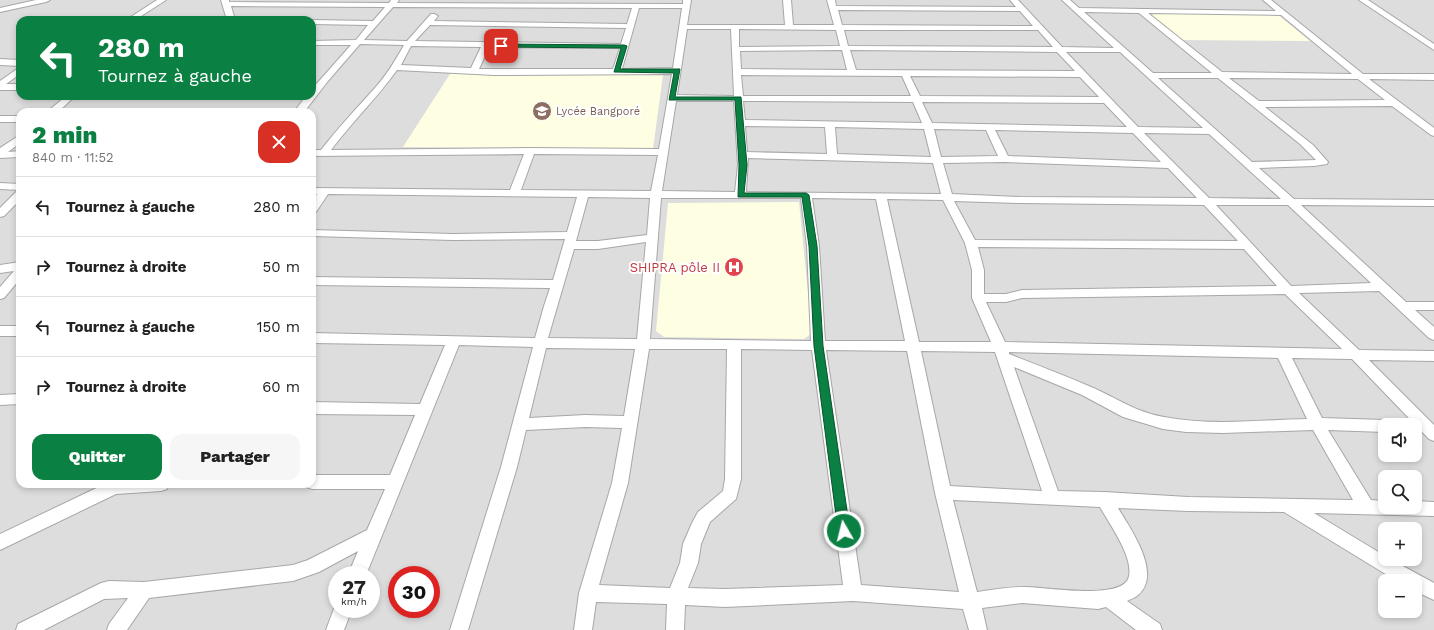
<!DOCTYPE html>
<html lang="fr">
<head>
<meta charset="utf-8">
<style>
  body { margin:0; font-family:"Work Sans",sans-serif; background:#f6f6f6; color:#222; height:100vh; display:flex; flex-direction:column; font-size:15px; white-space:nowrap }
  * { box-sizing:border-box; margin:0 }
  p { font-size:13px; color:#767676 }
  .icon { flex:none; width:22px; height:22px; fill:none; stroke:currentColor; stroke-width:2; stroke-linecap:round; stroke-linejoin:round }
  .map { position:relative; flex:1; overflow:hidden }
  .panel { position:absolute; left:16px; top:108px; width:300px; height:380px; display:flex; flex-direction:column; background:#fff; border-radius:12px; box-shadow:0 2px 6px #0003 }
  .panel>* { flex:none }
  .hud { position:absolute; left:16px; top:16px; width:300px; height:84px; border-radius:12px; box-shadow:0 2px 6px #0003; background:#0b8043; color:#fff; overflow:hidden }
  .buttons { position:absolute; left:1378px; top:418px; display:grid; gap:8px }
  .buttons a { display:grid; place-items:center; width:44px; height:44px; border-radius:8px; background:#fff; box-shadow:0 2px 6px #0003; font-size:20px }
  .speed { position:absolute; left:328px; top:566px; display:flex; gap:8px; font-size:20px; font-weight:700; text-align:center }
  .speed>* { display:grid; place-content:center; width:52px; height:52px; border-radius:50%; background:#fff; box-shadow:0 2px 6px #0003; line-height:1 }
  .speed small { font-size:10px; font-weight:400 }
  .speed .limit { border:6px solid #d22; background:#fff; color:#111 }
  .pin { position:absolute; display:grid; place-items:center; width:34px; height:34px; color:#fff; margin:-17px; border-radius:8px; box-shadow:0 2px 6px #0006 }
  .me { position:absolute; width:44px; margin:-22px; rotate:352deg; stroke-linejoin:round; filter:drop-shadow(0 0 3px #0008) }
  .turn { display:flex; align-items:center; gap:14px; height:84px; padding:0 16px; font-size:18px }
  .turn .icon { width:52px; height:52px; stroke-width:2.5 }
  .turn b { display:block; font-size:28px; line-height:34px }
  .round { display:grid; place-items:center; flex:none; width:42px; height:42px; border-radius:12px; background:#f6f6f6 }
  .summary { display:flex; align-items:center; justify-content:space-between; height:68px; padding:0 16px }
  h1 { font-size:24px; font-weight:800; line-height:30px; color:#0b8043 }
  .button { display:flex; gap:8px; margin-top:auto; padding:8px 16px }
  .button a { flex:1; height:46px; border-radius:12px; background:#0b8043; color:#fff; font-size:16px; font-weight:800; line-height:46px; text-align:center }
  .button a+a { background:#f6f6f6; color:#222 }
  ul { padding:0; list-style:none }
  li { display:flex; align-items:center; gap:12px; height:60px; padding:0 16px; border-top:1px solid #e0e0e0 }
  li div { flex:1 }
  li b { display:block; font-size:15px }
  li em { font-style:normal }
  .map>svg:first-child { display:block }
  .residential { fill:#dedddd; fill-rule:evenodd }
  .education { fill:#feffe2 }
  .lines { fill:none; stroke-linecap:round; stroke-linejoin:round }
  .street-casing { stroke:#a7a7a7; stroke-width:2 }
  .street { fill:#fff; fill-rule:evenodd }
  .route { fill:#0b8043; stroke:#07532c }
  .labels { text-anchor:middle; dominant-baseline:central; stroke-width:4; stroke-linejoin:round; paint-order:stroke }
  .far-education-label { font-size:11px; fill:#785e54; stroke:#fff; text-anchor:start }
  .health-label { font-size:13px; fill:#be3a42; stroke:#fff; text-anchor:end }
</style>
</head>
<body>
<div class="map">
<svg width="1434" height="630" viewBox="0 0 1434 630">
  <rect width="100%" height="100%" fill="#f1eee7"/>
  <path class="residential" d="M0,0H1434V630H0ZM20,20H312V96H20ZM20,112H312V484H20ZM1385,425H1415V455H1385ZM1385,477H1415V507H1385ZM1385,529H1415V559H1385ZM337,575H371V609H337ZM397,575H431V609H397ZM1385,581H1415V611H1385Z"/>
  <g class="education">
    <path d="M1151,13L1272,14L1278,15L1310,41L1182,40L1149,14Z"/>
    <path d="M450,74L663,75L653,149L403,147Z"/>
    <path d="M799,202L812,333L804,339L664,337L656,331L668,203Z"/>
  </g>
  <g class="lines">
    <defs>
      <g id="street">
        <path d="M36,0H50L46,2L0,12V8Z"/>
        <path d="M157,0H166L135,20H126Z"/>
        <path d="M221,0H229V2L389,3L391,0H399L397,3L683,4V0H691L687,25H785L783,0H791L793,25H834L827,0H835L836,6L1016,7L1010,0H1018L1062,47L1114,48L1062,0H1070L1079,8L1276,11L1263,0H1271L1363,74H1434V80L1369,79L1434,128V136L1431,135L1392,106L1265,107L1313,145L1328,162L1327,164L1314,166L1259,168L1294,199L1434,200V206L1301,205L1406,302H1434V310H1415L1434,327V340L1429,338L1379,291L1299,293L1359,350L1434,351V361L1369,360L1434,425V441L1429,439L1352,359L1292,358L1322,418L1385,420L1390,422L1392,425H1385V432L1328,430L1371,500L1385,501V507H1415V501L1434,502V516L1314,513L1385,556V559H1390L1434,583V600L1415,591V581H1397L1284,512L1188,511L1118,508C1130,528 1163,574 1138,595C1135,598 1130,599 1127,601L1160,624L1162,630H1136L1106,607L1098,609L1022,603L982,608L987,630H969L963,609L853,601L725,607L685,605L684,630H666L667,604L596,602L592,630H574L579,593L612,483L622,428L585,427L526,430L517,467L468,630H450L501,467L533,347L459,345L366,575H348L358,551L319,572L293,581L149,598L127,630H107L109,624L128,598L104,599L44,630H16L18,624L101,583L109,581L144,582L293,565L308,560L367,530L385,489H312L306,487L305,484H312V475H390L415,415L312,414V402L420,404L445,345L312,343V333L535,338L544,306L550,288L312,285V277L553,280L565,239L453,240L312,236V230L453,234L567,232L577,197L328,194L316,212L312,213V202L317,194H312V188L510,190L524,154L312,156V150H321C338,128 356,109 374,89C386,76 395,61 404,45L360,44L328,81L304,112H294L306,96H312V89L351,45H312V41L356,40L368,25L312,24L311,20L373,21L385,7L231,6L235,20H227ZM393,7L632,8L627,24L434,21L438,16L434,14H431L407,41L364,40ZM639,8H682L673,68L622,69ZM838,10L1020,11L1033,26L842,25ZM1084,12L1139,13L1212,73H1153ZM1148,13L1281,15L1352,74L1222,72ZM430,25L626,28L621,44L415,41ZM687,29H731L734,96L677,95ZM739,29L836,30L840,46L739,47ZM844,30H1038L1053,47L848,46ZM411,46L481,47L471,68L401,65ZM489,47L620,48L613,69H479ZM842,50L847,70L741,69L740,51ZM850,50L1057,52L1075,71L856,70ZM1066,52H1120L1203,128L1138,127ZM397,70L494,75L672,74L659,149L530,148L331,150C352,122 377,98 397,70ZM741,75L902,76L911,96H743ZM910,76L1080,77L1099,97L920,96ZM1158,78H1218L1300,144L1316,160L1252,162ZM1229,78L1358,79L1385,100L1259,101ZM676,101H734L738,165L735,192L662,191ZM743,101L913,102L922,123L745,120ZM922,102L1104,103L1127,127L932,123ZM745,126L825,127L827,154L747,152ZM835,127L924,129L931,157L837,154ZM934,129L986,130L998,156L941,157ZM995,130L1133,133L1161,162L1008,156ZM1144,133L1209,134L1281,199L1209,198ZM534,154L658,155L651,191L521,190ZM748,158L933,163L941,194L746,192ZM1004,162L1168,168L1197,198L1019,197L952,194L943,163ZM588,197L650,198L647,235L598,241H576ZM661,198H801L807,246L811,341L650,339ZM812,198L876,199L905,341H825L819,246ZM887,199L943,200L965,243L972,270V298L991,342H919ZM954,201L1019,203L1204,205L1238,241L975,240ZM1216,205H1288L1371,283L1291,286ZM646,242L637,339L548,338L574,249H598ZM978,247L1244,249L1277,286L1022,290L1006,294H984V270ZM1285,294L1342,349L1005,342L986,302H1006L1022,298ZM546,348L635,349L624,416L585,415L529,418ZM649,349H727L725,479L723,491L698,512L692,523L683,544L680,563L670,588L599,585L628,483ZM741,349L812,350L843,585L725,589L688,588L698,563L701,544L710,522L736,499L741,479ZM826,350L907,351L935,493L959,592L861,585ZM921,351L995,352L1042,491L950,486ZM1009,352L1278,358L1307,419C1260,420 1210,426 1164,417C1135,412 1117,398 1091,387C1064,375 1036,365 1009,354ZM1014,367L1082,395L1123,417L1163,429L1186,432L1223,433L1313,430L1353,500L1188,497L1104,492L1058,491ZM953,500L1100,507C1110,525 1133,556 1129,576C1125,602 1042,586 1023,587C1008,587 992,590 977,592Z"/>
        <path d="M1359,0H1368L1434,44V50Z"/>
        <path d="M160,18H186L190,20H159Z"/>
        <path d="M0,59L20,60V66L0,65Z"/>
        <path d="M20,67V74L6,84H20V90H0V81Z"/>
        <path d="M66,96H75L58,112H47Z"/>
        <rect x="0" y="116" width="20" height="6"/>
        <path d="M20,135V143L8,152L20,151V157L0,158V148Z"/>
        <path d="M0,183L20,184V190L0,189Z"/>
        <path d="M20,191V200L4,216L0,217V208L16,192Z"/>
        <path d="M20,262V279L4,298L0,299V287L14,271L0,273V265Z"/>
        <rect x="0" y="326" width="20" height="10"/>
        <path d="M20,394V404L0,405V395Z"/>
        <path d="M105,484H169L167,489L161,491L116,494L0,550V534Z"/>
        <path d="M336,603L337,609H352L344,630H326Z"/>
      </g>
    </defs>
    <use href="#street" class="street-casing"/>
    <use href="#street" class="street"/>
  </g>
  <path class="route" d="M499,44L624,45L627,46L620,69H680L675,97H741L747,165L744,193H806L809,195L817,246L823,346L850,531L848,535L844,536L840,535L838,531L814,346L809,246L802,197H738L739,165L735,100H669L674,73L614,72L621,48L501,47H499Z"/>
  <defs>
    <symbol id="school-disc" viewBox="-11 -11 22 22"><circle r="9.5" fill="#8d6e63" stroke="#fff"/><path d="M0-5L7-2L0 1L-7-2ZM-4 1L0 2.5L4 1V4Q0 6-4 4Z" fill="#fff"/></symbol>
    <symbol id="hospital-disc" viewBox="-11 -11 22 22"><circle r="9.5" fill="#e0444e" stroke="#fff"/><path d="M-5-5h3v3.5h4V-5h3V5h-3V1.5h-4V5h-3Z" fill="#fff"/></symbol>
  </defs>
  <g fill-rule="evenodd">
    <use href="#school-disc" x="531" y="100" width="22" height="22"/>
    <use href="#hospital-disc" x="723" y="256" width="22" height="22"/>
  </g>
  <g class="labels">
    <g class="far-education-label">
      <text x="556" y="111">Lycée Bangporé</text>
    </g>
    <g class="health-label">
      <text x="720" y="267">SHIPRA pôle II</text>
    </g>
  </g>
</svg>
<div class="buttons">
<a><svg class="icon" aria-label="sound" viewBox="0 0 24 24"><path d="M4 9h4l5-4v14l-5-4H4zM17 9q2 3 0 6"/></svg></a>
<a><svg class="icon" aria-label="search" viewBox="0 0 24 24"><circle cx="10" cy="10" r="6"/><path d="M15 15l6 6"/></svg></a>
<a>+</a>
<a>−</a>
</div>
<div class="speed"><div>27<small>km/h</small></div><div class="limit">30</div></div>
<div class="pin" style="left:501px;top:46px;background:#d93025"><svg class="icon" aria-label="arrive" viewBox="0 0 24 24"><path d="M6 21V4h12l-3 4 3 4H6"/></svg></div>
<svg class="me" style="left:844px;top:531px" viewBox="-20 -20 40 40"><circle r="17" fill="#0b8043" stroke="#fff" stroke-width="3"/><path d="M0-11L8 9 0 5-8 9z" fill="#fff"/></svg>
<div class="hud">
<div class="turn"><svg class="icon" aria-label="left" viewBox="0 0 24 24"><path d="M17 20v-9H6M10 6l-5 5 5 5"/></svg><div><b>280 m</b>Tournez à gauche</div></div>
</div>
<section class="panel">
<div class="summary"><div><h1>2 min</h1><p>840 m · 11:52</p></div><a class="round" style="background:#d93025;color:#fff"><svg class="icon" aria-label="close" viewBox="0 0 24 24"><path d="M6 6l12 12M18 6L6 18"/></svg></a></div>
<ul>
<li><svg class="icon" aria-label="left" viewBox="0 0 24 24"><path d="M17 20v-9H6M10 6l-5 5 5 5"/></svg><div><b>Tournez à gauche</b></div><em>280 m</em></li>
<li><svg class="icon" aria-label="right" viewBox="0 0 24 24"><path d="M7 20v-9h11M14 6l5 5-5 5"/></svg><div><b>Tournez à droite</b></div><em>50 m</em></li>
<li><svg class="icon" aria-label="left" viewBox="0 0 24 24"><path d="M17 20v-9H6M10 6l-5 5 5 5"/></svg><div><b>Tournez à gauche</b></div><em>150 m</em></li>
<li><svg class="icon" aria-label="right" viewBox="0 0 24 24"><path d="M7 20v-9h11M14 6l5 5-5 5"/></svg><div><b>Tournez à droite</b></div><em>60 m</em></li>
</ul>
<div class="button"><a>Quitter</a><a>Partager</a></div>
</section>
</div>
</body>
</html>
